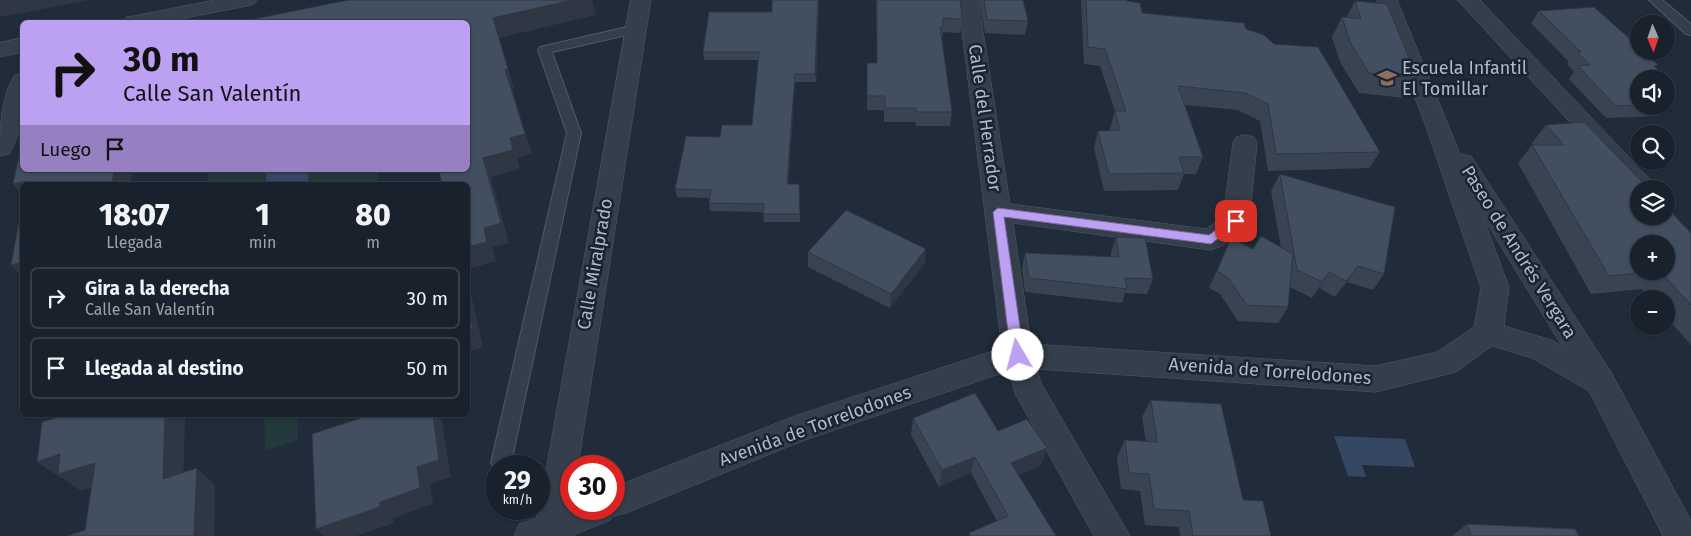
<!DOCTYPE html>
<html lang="es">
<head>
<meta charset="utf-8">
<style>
  body { margin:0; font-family:"Fira Sans",sans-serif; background:#262e38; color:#f1f3f6; height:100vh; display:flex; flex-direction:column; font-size:19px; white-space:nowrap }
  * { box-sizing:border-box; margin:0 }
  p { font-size:16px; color:#9fa3a9 }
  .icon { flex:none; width:28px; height:28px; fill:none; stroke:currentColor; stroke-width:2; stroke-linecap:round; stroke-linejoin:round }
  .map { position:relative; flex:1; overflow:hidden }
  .panel { position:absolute; left:20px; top:182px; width:450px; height:235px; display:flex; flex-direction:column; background:#19212c; border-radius:8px; box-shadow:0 1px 4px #0004,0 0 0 1px #373e48 }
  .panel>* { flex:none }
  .top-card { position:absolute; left:20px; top:20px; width:450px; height:152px; border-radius:8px; box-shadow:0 1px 4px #0004,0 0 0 1px #373e48; background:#bca0f2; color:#111; overflow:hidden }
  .needle { width:32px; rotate:178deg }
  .controls { position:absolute; left:1630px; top:15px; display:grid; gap:10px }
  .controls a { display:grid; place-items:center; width:45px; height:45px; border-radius:50%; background:#19212c; box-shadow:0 1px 4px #0004,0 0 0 1px #373e48; font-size:25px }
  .speed { position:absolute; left:485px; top:455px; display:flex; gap:10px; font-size:25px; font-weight:700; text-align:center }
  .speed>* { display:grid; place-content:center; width:65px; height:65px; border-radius:50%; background:#19212c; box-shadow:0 1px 4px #0004,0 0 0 1px #373e48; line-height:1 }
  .speed small { font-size:12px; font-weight:400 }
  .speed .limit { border:8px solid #d22; background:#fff; color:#111 }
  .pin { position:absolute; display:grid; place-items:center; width:42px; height:42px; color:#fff; margin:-21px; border-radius:10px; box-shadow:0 2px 8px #0006 }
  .me { position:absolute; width:55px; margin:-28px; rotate:352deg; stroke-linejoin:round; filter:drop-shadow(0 0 4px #0008) }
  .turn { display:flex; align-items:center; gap:18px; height:105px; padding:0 20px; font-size:22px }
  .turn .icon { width:65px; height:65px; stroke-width:2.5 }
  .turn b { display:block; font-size:35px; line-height:42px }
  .then { display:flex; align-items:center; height:48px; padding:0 20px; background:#0003; gap:10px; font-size:19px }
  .eta { display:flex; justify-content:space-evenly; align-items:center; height:85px; text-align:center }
  .eta b { font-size:30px; font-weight:800; line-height:35px }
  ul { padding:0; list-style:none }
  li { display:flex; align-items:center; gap:15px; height:62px; margin:0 10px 8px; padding:0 10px; border:2px solid #373e48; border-radius:8px }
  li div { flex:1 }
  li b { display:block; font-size:19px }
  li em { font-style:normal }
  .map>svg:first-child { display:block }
  .green { fill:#23393c }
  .water { fill:#354762 }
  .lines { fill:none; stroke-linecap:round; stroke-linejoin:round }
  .service-casing { stroke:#505965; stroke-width:2 }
  .minor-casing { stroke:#505965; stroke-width:1 }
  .service { fill:#353e4b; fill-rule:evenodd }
  .minor { fill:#353e4b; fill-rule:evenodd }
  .wall { fill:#394453 }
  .shaded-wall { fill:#2e3743 }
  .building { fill:#424f60; stroke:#2e3743 }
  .route { fill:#bca0f2; stroke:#7a689d }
  .labels { text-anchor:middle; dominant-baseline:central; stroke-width:5; stroke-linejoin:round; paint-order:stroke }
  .poi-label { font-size:18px; fill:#b0b9c7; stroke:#1a232f; text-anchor:start }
  .street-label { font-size:18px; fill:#b0b9c7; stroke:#1a232f }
</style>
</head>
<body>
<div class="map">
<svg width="1691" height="536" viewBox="0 0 1691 536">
  <rect width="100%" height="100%" fill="#212c3b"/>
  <g class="green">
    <path d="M208,170H377L379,185H207Z"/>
    <path d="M264,415H297L298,440L265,451Z"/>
  </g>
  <g class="water">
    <path d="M266,170H308L309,185H266Z"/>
    <path d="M1334,436L1405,439L1415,467L1362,465L1366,477L1348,476Z"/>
  </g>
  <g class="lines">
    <defs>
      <g id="service">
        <path d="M1649,0H1662L1691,24V35L1686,34Z"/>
        <path d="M636,25L640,26L642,29L640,32L552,52L581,133L511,463L509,466H496V470L491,463L567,133L538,50L540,47Z"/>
      </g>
      <g id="minor">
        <path d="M215,0H257L254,4L247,6L164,22H123L126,17L134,16Z"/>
        <path d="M631,0H651L578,466H571V509H614V487L795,416L1002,348L958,0H978L1010,204L1206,229L1223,217L1233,143L1236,137L1245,135L1254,137L1257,143L1249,221C1242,234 1225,246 1211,250L1013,223L1031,344L1376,366L1437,352L1474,327L1481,288L1424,121L1377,0H1397L1460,154L1471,156L1612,374L1691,521V536H1663L1589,391L1532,358L1492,346L1456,372L1376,392L1037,369L1041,383L1130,536H1094L1016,395L1008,371L802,441L626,513L611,517L610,520L571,536H514L519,524L536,518L539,509ZM1483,217L1562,346L1551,340L1504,326L1509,288Z"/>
        <path d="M1458,0H1480L1659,189H1639V196L1637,195Z"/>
        <path d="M22,38V52L0,57V43Z"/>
        <path d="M22,74C26,99 23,131 9,154L0,156C0,129 0,100 14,76Z"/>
      </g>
    </defs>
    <use href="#service" class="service-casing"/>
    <use href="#minor" class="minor-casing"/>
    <use href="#service" class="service"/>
    <use href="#minor" class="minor"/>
  </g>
  <g class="wall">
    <path d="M772,0H819L816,82H795L788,184H799L800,222H764L763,212L710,211L709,203L710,198L677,197L675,189L720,137L752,125L759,60H704L703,52L772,12Z"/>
    <path d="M876,0H960L962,19L960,33L943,32L942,40L952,112L950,126H916L915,122H884V110H867V63H877Z"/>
    <path d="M979,0H1023L1028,21L1025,35L985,33Z"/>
    <path d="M1081,0H1127V1L1142,13L1246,29L1380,152L1369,168L1268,171L1260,121L1238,110L1185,105L1203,157L1196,174H1184L1178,190L1104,191L1094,148L1098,131H1110V128L1115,111L1100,66L1084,64Z"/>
    <path d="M1355,1L1417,78L1405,98L1359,93L1340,62L1332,37L1342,17L1346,18Z"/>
    <path d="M1539,11L1656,68L1665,77L1664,79H1639V106H1666V100L1670,103L1659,116L1606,118L1569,79L1574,72L1567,64L1569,62L1531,23Z"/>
    <path d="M1546,125L1691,233V345L1666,317V299H1651L1642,289L1591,294L1518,163L1532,145H1534L1532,143Z"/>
    <path d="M1280,174L1384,274L1373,290L1347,282L1335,297L1319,288L1312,298L1290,287L1288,307L1278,323L1238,321L1220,294L1209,288L1231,238L1253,249L1281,248L1271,191Z"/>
    <path d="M1116,237L1153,279L1147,294L1125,293L1122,303L1025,292L1022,268L1025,253L1111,257V252Z"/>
    <path d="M808,252L925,263L890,308L808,267Z"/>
    <path d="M1151,400L1243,500L1271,536H1180L1179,527L1145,525L1140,491L1121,489L1117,457L1125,440L1146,441L1142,417Z"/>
    <path d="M913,418L998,431L1047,448L1041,465L1018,475L1056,536H969V533L997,521L971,473L939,487L911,435Z"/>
    <path d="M1467,524L1579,536H1452Z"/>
  </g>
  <g class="shaded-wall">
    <path d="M0,0H90L0,17Z"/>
    <path d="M573,0H592L596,15L499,38L514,88L512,89L532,154L517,158L520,169L491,177L509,243L492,247L496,261L468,269V247L484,228L483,158L510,138L505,69L493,18Z"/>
    <path d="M818,0H819L816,82L815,74Z"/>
    <path d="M795,74V82L788,192L787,184Z"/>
    <path d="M114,170H132L131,185H112Z"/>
    <path d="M27,181L31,185H22V194L13,184Z"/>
    <path d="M926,249L925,263L890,308L891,294Z"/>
    <path d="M22,262V276L11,265Z"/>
    <path d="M1358,266L1347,282L1335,297L1346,281Z"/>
    <path d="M1329,272L1319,288L1312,298L1322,282Z"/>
    <path d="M468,279L483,347L468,352Z"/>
    <path d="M165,415H185L183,496L163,479Z"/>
    <path d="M433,415H441L451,477L430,484L433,504L393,518L394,523L356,536H324L316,529L380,502L417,467Z"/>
    <path d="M1047,448L1041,465L1006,480L1011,463Z"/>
    <path d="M60,454L95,463L116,479L81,491L63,478H61L37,462Z"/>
    <path d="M975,457L971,473L939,487L942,470Z"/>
    <path d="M197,468L215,485L214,536H194Z"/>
  </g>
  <g class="building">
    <path d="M348,0H573L493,18L508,69H505L525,134L510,138L513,150L483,158L501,223L484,228L487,242L468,247V185H442L439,170H468V22H239Z"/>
    <path d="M772,0H818L815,74H795L787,184H799L800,214H763L764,204L709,203L711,190L675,189L686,136L720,137L722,125H752L759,52H703L709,12H772Z"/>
    <path d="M877,0H960L962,19L943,18V27H940L952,112H917L916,108H885V96H867V63H877Z"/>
    <path d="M984,0H1023L1028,21L987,20Z"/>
    <path d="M1086,0H1127V1L1140,3L1142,13L1244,23L1246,29L1264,35L1274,44L1318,47L1380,152L1276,154L1268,104L1245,93L1178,86L1203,157H1179L1184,173L1109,174L1098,131L1120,130L1115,111H1126L1105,49L1088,47Z"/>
    <path d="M1355,1L1387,4L1417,78L1369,73L1350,42L1342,17L1361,19Z"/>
    <path d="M1594,7L1639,47V51H1643L1658,65L1654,66L1665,77L1639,79V105L1616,106L1578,66L1590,65L1577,52H1581L1539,11Z"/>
    <path d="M1666,100L1670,103L1666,104Z"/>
    <path d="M1584,122L1649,189H1639V216H1666V207L1691,233V305L1660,271H1666V244H1639V271H1658L1609,276L1532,145H1564L1546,125Z"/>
    <path d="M22,141V170H114L112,185H26L27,181L13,184Z"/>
    <path d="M1280,174L1395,207L1384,274L1358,266L1346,281L1329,272L1322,282L1297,270Z"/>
    <path d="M22,205V262L11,265Z"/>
    <path d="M846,210L926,249L891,294L808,252Z"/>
    <path d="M1261,236L1293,254L1288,307L1247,305L1228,278L1217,271L1231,238L1253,249Z"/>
    <path d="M1116,237L1145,238L1153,279L1125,278L1127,289L1029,278L1025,253L1119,257Z"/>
    <path d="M468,303L473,328L468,330Z"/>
    <path d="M975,393L998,431L1027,419L1047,448L1011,463L1056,536H971L969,533L1008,516L975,457L942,470L913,418Z"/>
    <path d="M1151,400L1221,404L1243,500L1263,501L1271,536H1193L1189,511L1154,509L1149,474L1129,473L1125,440L1157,442Z"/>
    <path d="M65,415H165L163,479L197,468L194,536H67L85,530L95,463L58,474L60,454L37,462L42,422Z"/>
    <path d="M370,415H433L439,460L417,467L420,488L380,502V507L316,529L312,434Z"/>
    <path d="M1467,524L1575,529L1579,536H1471Z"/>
  </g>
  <path class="route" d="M998,208L1209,235L1232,218L1236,217L1241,221L1211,244L1004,217L1024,355L1018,360L1011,355L993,212Z"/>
  <defs>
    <symbol id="school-bare" viewBox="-9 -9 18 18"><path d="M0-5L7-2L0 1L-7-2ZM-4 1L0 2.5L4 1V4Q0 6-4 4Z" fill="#8d6e63" stroke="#1a232f" stroke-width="2.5" paint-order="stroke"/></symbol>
  </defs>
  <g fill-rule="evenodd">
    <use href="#school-bare" x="1373" y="64" width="28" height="28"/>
  </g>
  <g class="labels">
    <g class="poi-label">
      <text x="1402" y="68">Escuela Infantil<tspan x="1402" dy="21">El Tomillar</tspan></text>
    </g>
    <g class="street-label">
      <text transform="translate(985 118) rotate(82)">Calle del Herrador</text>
      <text transform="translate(1519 252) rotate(58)">Paseo de Andrés Vergara</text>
      <text transform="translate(595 264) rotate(-80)">Calle Miralprado</text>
      <text transform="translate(1270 371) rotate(4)">Avenida de Torrelodones</text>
      <text transform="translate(815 426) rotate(-20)">Avenida de Torrelodones</text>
    </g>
  </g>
</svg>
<div class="controls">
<a><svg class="needle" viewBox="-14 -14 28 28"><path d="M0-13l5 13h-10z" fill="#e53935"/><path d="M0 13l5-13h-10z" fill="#9fa3a9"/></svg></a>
<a><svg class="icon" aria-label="sound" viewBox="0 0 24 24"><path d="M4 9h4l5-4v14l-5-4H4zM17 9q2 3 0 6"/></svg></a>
<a><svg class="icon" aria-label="search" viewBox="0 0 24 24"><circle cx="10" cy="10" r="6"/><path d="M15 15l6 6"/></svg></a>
<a><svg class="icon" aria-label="layers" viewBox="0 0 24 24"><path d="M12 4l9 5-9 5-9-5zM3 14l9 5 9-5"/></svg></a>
<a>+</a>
<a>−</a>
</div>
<div class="speed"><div>29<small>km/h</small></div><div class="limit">30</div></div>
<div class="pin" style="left:1236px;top:221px;background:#d93025"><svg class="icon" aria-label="arrive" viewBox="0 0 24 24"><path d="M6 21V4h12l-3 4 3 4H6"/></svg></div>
<svg class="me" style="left:1018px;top:355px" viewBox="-20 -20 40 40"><circle r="19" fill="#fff"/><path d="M0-13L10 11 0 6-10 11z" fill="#bca0f2"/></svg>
<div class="top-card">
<div class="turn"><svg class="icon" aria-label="right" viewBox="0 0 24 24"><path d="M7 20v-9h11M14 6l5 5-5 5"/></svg><div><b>30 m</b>Calle San Valentín</div></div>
<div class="then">Luego<svg class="icon" aria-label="arrive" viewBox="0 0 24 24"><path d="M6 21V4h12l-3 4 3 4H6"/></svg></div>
</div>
<section class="panel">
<div class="eta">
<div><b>18:07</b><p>Llegada</p></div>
<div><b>1</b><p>min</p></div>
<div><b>80</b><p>m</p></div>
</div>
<ul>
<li><svg class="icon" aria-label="right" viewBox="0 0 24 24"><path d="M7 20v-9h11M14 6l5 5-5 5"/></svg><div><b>Gira a la derecha</b><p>Calle San Valentín</p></div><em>30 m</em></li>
<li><svg class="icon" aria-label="arrive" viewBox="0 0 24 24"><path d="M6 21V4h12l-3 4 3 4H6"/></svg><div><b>Llegada al destino</b></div><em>50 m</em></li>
</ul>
</section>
</div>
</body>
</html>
